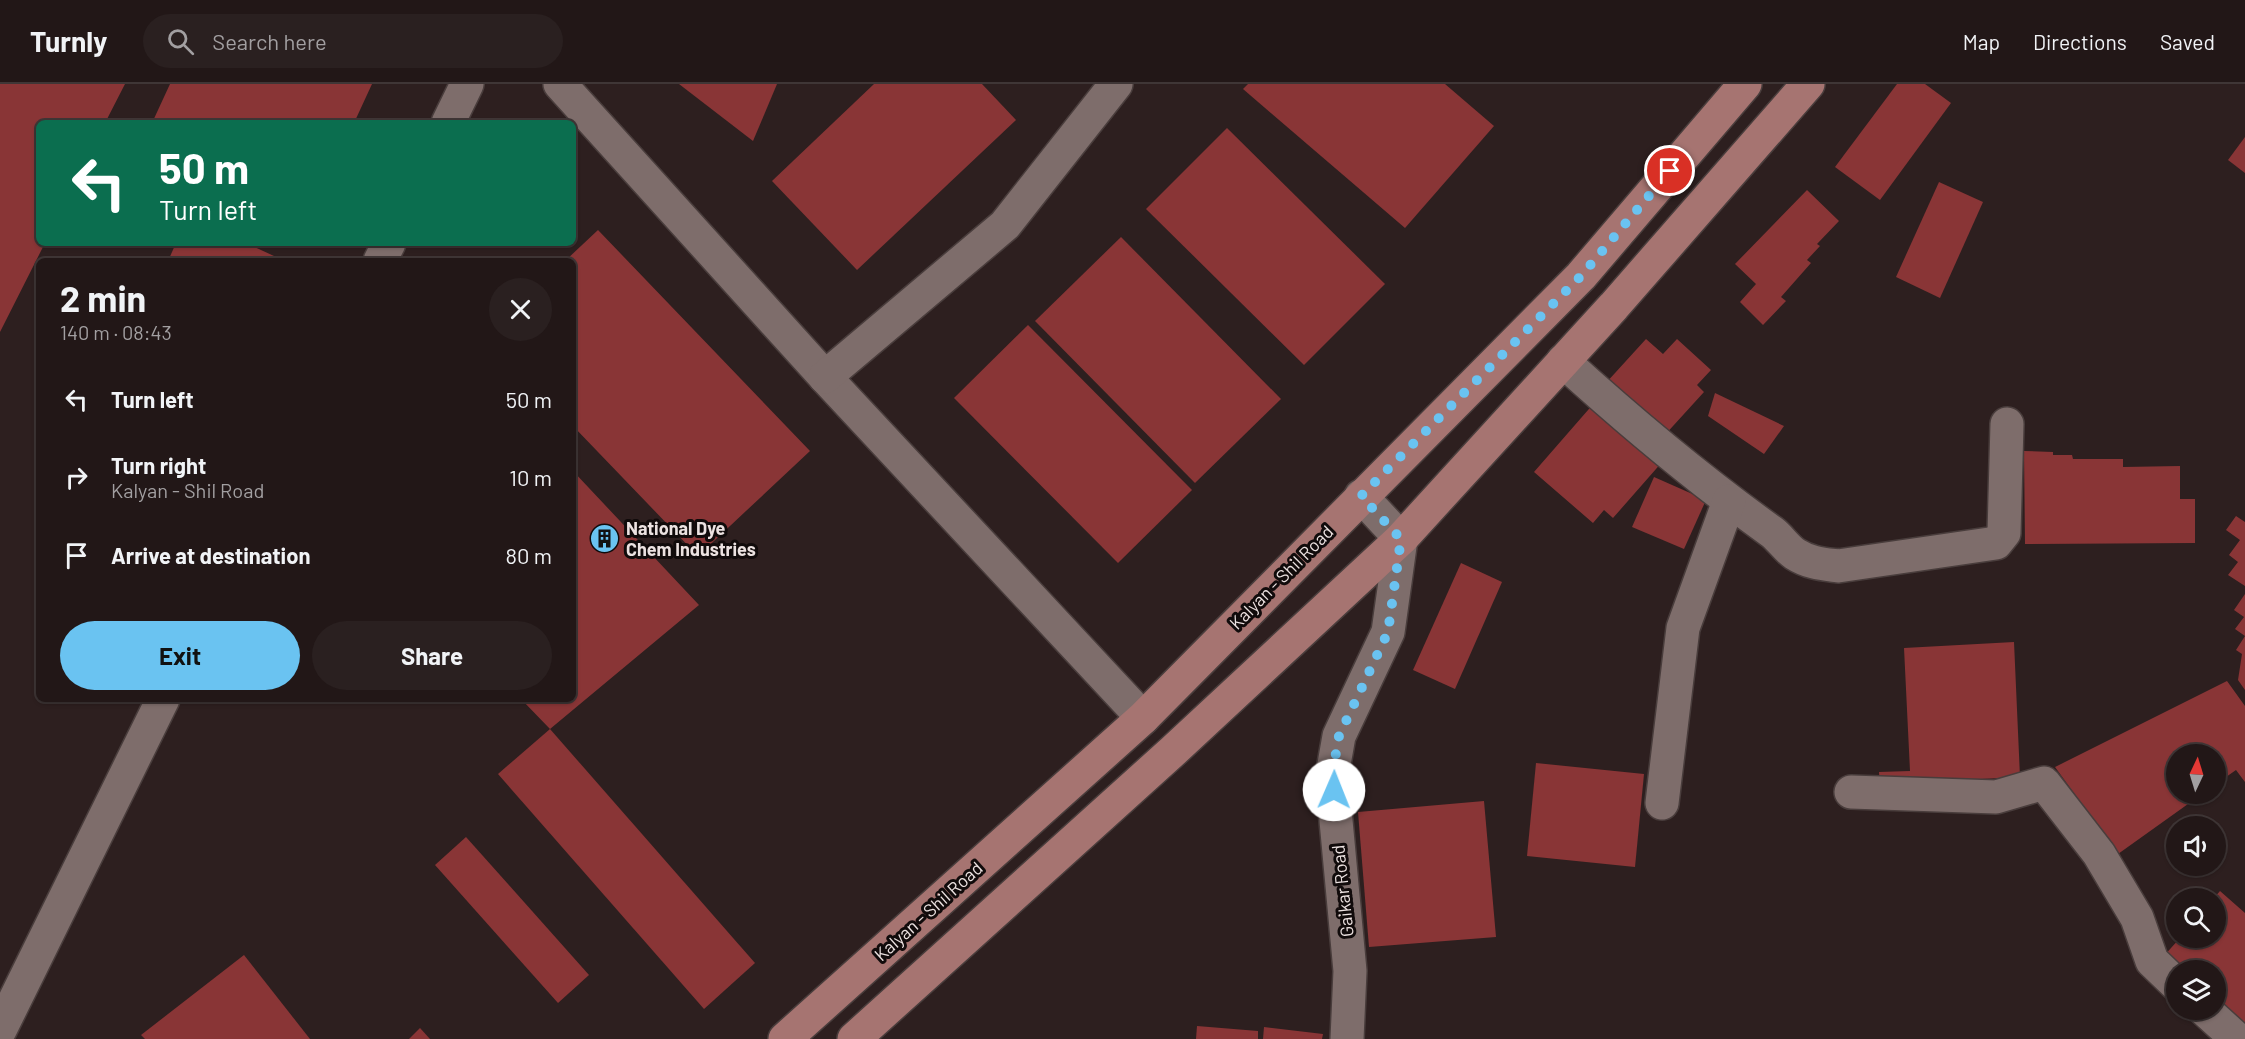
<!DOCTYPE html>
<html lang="en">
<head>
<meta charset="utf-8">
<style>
  body { margin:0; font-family:Barlow,sans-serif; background:#2a2020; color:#f1f3f6; height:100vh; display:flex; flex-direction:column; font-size:22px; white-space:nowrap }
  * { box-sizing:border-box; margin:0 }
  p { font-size:20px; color:#a29fa1 }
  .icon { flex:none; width:33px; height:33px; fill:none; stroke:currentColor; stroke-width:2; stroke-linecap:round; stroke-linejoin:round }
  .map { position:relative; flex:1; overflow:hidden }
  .sheet { position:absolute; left:36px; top:174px; width:540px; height:444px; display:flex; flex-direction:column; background:#221717; border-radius:9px; box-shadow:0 2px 4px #0004,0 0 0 2px #3f3636 }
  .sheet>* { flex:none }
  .hud { position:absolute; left:36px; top:36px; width:540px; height:126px; border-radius:9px; box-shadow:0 2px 4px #0004,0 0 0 2px #3f3636; background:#0b6e4f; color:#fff; overflow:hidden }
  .needle { width:39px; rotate:4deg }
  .fabs { position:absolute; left:2166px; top:660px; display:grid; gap:12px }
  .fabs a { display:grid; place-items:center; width:60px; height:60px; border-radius:50%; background:#221717; box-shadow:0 2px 4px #0004,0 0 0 2px #3f3636; font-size:30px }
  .pin { position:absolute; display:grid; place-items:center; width:51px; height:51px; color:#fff; margin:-26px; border:3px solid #fff; border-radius:50%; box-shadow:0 2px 6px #0007 }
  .me { position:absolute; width:66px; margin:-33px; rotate:1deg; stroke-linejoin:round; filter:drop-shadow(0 0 4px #0008) }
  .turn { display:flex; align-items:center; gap:21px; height:126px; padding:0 24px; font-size:27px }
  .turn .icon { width:78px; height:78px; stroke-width:2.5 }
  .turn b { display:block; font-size:42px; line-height:51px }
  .round { display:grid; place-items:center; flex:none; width:63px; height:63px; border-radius:32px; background:#2a2020 }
  .summary { display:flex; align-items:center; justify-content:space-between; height:102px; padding:0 24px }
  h1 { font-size:36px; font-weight:700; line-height:45px }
  .cta { display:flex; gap:12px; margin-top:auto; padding:12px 24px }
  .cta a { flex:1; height:69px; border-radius:36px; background:#6ac3f1; color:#111; font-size:24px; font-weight:700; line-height:69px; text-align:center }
  .cta a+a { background:#2a2020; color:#f1f3f6 }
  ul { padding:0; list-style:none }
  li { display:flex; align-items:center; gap:18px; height:78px; padding:0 24px }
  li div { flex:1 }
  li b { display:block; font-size:22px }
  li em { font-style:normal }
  header { display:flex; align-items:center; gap:36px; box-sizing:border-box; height:84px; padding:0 30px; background:#221717; border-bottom:2px solid #3f3636 }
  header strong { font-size:28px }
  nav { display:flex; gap:33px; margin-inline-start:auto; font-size:21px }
  .search { width:420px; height:54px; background:#2a2020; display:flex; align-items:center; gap:15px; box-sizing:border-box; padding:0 21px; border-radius:33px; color:#a29fa1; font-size:22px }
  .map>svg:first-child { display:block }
  .building { fill:#893536 }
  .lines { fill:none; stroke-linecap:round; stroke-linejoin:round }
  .minor-casing { stroke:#493d3c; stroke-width:36 }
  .major-casing { stroke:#493d3c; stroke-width:36 }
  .minor { stroke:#7e6d6b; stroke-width:33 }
  .major { stroke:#a67471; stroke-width:33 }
  .route { stroke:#6ac3f1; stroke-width:10; stroke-dasharray:0 18 }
  .labels { text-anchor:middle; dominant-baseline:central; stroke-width:6; stroke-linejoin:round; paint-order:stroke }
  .poi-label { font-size:18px; font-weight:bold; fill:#ece2e1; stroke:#110b0b; text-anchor:start }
  .street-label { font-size:18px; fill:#ece2e1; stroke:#110b0b }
</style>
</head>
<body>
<header>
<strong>Turnly</strong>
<div class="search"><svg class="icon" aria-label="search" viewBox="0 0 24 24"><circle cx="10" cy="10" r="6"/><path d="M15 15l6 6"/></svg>Search here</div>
<nav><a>Map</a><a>Directions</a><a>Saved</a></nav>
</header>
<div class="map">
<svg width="2245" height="955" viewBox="0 0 2245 955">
  <rect width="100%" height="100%" fill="#2d1f1f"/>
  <g class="building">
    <path d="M0,0H125L105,39H39V159H45L0,248Z"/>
    <path d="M170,0H372L354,39H152Z"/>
    <path d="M679,0H777L753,57Z"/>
    <path d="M874,0H982L1016,36L857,186L772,97Z"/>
    <path d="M1248,0H1445L1494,42L1405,144L1243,5Z"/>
    <path d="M1897,0H1925L1951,19L1880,116L1835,83Z"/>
    <path d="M1227,44L1385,200L1304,281L1146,125Z"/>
    <path d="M2245,53V89L2228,76Z"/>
    <path d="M1939,98L1983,118L1940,214L1896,193Z"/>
    <path d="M1807,106L1839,137L1817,160L1820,162L1807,176L1811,179L1781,213L1786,217L1763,241L1740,218L1756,200L1735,180Z"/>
    <path d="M598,146L810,367L698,472L573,342V177H565Z"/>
    <path d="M1121,153L1281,315L1195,399L1035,237Z"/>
    <path d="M176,159H246L274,172L272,177H168Z"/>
    <path d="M1028,241L1192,406L1118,479L954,314Z"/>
    <path d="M1646,255L1663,270L1677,255L1711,286L1697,301L1704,308L1663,353L1605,300Z"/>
    <path d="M1715,309L1784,342L1764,370L1708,332Z"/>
    <path d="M1595,318L1663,377L1613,434L1604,426L1593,439L1534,388Z"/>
    <path d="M2024,367L2053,368V371H2072L2073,375H2123V383L2180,382V415H2195V459L2025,460Z"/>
    <path d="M573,387L699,521L550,645L521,615H573Z"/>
    <path d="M1654,393L1706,416L1684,465L1632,443Z"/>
    <path d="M2236,432L2245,438V502L2228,491L2238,478L2229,471L2240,456L2226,446Z"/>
    <path d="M1461,479L1502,498L1455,605L1413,586Z"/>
    <path d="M2245,510V606L2238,596L2242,570L2236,566L2245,552L2235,545L2244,533L2234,526Z"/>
    <path d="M2014,558L2020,693L1981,695L1982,702L1880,707L1879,688L1910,687L1904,564Z"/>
    <path d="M2227,597L2245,622V698L2236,686L2216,700V670H2176V710H2202L2118,770L2055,683Z"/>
    <path d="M550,645L755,879L704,925L498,690Z"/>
    <path d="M1536,679L1644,690L1635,783L1527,772Z"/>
    <path d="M1484,717L1496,853L1369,863L1358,728Z"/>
    <path d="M466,753L589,891L558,919L435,781Z"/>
    <path d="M2220,807L2245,829V945L2216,920V886H2176L2162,874L2180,854H2216V814H2214Z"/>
    <path d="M244,871L310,955H145L141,951Z"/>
    <path d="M1197,942L1258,947V955H1196Z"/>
    <path d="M1264,943L1323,950L1322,955H1263Z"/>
    <path d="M420,944L430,955H409Z"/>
  </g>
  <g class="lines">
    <defs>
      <g id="minor">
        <path d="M560,0L825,293L1143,634"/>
        <path d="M448,39L467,0"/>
        <path d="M380,177L389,159"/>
        <path d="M1563,277C1630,338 1698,395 1772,448C1780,454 1786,464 1795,470C1809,479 1823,480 1838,482L1996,459L2004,449L2007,340"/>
        <path d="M825,293L1005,141L1116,0"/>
        <path d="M1851,708L1996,713L2044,699L2099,770L2137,834L2152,877L2176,900"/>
        <path d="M1662,719L1683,544L1729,417"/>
        <path d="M2205,926L2237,955"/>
        <path d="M0,946L163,615"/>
        <path d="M1347,955L1350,887L1335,726L1333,686L1339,652L1388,548L1401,455L1361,412"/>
      </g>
      <g id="major">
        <path d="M785,955L1143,634L1581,192L1745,0"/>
        <path d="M854,955L1173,667L1401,455L1614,222L1808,0"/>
      </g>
    </defs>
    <use href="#minor" class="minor-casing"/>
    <use href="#major" class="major-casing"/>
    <use href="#minor" class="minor"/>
    <use href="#major" class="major"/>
  </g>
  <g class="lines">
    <path class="route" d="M1334,706L1333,686L1339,652L1388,548L1401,455L1361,412L1581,192L1670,87"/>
  </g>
  <defs>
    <symbol id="building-disc" viewBox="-11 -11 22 22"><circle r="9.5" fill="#6ac3f1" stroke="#110b0b"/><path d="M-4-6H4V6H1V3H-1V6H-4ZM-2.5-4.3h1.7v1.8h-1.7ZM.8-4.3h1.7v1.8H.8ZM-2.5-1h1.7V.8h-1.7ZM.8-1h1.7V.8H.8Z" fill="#111"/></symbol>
  </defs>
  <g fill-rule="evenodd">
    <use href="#building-disc" x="588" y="438" width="33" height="33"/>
  </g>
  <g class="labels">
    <g class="poi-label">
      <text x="626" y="444">National Dye<tspan x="626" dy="21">Chem Industries</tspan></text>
    </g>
    <g class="street-label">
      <text transform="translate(1281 493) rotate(-45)">Kalyan - Shil Road</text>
      <text transform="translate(1342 807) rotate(-96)">Gaikar Road</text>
      <text transform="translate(928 827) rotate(-42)">Kalyan - Shil Road</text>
    </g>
  </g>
</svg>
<div class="fabs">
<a><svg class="needle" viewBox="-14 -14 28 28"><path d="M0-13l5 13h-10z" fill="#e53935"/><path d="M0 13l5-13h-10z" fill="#a29fa1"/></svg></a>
<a><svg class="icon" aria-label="sound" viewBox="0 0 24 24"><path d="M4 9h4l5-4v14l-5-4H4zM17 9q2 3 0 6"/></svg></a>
<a><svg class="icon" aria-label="search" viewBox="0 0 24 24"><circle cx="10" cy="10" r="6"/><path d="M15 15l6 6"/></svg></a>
<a><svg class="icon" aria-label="layers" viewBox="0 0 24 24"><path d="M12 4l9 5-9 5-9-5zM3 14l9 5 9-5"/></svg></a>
</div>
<div class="pin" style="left:1670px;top:87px;background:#d93025"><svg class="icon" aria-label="arrive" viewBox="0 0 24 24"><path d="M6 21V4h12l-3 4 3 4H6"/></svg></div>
<svg class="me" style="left:1334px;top:706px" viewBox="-20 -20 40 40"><circle r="19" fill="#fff"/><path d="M0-13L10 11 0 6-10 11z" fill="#6ac3f1"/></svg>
<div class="hud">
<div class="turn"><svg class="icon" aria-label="left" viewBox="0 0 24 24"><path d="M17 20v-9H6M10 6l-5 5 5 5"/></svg><div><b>50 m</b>Turn left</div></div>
</div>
<section class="sheet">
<div class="summary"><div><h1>2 min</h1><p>140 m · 08:43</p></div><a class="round"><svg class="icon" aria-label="close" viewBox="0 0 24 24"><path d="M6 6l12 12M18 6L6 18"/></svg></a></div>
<ul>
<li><svg class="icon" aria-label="left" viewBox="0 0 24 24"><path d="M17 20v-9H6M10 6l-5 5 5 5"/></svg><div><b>Turn left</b></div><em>50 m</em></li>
<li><svg class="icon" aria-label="right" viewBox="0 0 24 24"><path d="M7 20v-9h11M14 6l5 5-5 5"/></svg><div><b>Turn right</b><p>Kalyan - Shil Road</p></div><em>10 m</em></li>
<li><svg class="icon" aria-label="arrive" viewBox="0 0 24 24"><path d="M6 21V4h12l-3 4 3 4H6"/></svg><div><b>Arrive at destination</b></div><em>80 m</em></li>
</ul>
<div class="cta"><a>Exit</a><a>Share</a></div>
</section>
</div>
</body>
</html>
